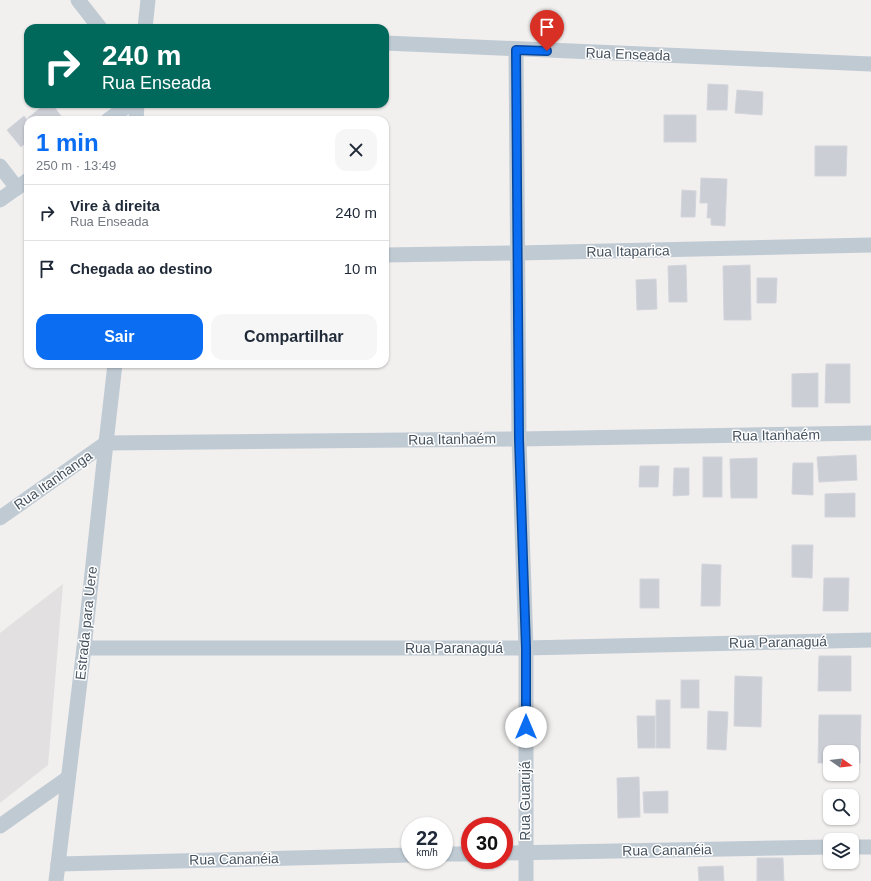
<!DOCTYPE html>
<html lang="pt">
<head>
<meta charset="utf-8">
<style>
  body { margin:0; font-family:Arial,sans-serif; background:#f6f6f7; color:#1f2937; height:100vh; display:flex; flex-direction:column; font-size:15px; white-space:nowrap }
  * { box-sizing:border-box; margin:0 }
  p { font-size:13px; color:#747a83 }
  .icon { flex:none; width:22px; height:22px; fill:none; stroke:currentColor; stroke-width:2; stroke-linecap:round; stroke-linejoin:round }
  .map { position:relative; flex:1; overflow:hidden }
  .side { position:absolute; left:24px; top:116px; width:365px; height:252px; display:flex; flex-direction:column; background:#fff; border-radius:12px; box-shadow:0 1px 3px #0004 }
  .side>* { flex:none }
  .banner { position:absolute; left:24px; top:24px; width:365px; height:84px; border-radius:12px; box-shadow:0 1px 3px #0004; background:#00695c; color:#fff; overflow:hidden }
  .needle { width:26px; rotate:104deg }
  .fabs { position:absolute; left:823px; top:745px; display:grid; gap:8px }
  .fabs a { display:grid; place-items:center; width:36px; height:36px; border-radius:8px; background:#fff; box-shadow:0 1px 3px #0004; font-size:20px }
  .speed { position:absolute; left:401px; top:817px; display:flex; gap:8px; font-size:20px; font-weight:700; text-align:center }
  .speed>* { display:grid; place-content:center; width:52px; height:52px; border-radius:50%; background:#fff; box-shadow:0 1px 3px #0004; line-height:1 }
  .speed small { font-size:10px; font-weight:400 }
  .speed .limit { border:6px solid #d22; background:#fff; color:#111 }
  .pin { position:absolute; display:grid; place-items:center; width:34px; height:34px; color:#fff; margin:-41px -17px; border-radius:50% 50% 50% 0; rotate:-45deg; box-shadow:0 0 4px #0007 }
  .pin .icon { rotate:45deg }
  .me { position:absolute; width:44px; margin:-22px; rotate:0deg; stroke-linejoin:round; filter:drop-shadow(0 0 3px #0008) }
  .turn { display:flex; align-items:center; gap:14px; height:84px; padding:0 12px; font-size:18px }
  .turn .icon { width:52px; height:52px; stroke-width:2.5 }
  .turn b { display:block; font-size:28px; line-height:34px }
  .round { display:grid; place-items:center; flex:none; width:42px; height:42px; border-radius:12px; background:#f6f6f7 }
  .headline { display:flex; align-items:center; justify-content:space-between; height:68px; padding:0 12px }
  h1 { font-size:24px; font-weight:700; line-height:30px; color:#0a6df2 }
  .action { display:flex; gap:8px; margin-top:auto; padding:8px 12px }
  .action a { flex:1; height:46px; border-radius:12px; background:#0a6df2; color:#fff; font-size:16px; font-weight:700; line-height:46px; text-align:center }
  .action a+a { background:#f6f6f7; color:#1f2937 }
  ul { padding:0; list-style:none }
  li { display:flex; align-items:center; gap:12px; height:56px; padding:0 12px; border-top:1px solid #e0e1e3 }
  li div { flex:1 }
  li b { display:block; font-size:15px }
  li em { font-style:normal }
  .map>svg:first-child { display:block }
  .education { fill:#e3e0e1 }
  .building { fill:#cbced5; stroke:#d3d5dc }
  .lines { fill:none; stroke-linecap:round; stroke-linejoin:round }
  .street { stroke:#bfcad3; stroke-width:15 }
  .route-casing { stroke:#06479d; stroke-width:10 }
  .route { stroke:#0a6df2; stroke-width:7 }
  .labels { text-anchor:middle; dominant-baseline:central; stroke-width:3; stroke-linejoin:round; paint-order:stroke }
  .street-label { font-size:14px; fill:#46535f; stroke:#fff }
</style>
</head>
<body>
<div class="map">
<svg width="871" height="881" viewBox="0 0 871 881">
  <rect width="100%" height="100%" fill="#f2efef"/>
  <path class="education" d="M63,584L48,765L0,803V633Z"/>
  <g class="building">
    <path d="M708,84L728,85L727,110H707Z"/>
    <path d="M737,90L763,92L762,115L735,113Z"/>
    <path d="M45,104H52L61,116L56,120H29L28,118Z"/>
    <rect x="664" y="115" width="32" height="27"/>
    <path d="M24,116L28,121V141L21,147L7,130Z"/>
    <path d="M815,146H847L846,176H815Z"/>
    <path d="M701,178L727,179L725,226L711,225V218H707L708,203H700Z"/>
    <path d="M682,190L696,191L695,217H681Z"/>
    <path d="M686,265L687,302H669L668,266Z"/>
    <path d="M750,265L751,320H724L723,266Z"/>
    <path d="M757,278H777L776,303H757Z"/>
    <path d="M656,279L657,309L637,310L636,280Z"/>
    <path d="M826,364H850V403H825Z"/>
    <path d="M818,373V407H792V374Z"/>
    <path d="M856,455L857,480L819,482L817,457Z"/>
    <rect x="703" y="457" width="19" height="40"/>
    <path d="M757,458V498H731L730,459Z"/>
    <path d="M793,463H813V495L792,494Z"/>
    <path d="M640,466H659L658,487H639Z"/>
    <path d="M674,468H689V495L673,496Z"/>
    <path d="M855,493V517H825V494Z"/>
    <path d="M792,545H813L812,578L792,577Z"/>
    <path d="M702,564L721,565L720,606H701Z"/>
    <path d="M824,578H849L848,611H823Z"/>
    <rect x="640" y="579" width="19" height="29"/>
    <path d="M819,656H851V691H818Z"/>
    <path d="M735,676L762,677L761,727L734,726Z"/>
    <rect x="681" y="680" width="18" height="28"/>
    <rect x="656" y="700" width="14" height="48"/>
    <path d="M708,711L728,712L726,750L707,749Z"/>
    <path d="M819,715H861L860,763H852V752H830V763H818Z"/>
    <path d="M637,716H655V748H638Z"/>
    <path d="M639,777L640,817L618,818L617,778Z"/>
    <path d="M668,791V813H644L643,792Z"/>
    <path d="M757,858H783L784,881H757Z"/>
    <path d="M723,866L724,881H699L698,867Z"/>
  </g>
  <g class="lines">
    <g class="street">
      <path d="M78,0L100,28"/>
      <path d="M145,28L148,0"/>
      <path d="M385,43L871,64"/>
      <path d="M516,50L519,439L526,648V881"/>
      <path d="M108,120L130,104"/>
      <path d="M136,120L137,104"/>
      <path d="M0,166L17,188"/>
      <path d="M0,200L28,180"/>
      <path d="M385,255L518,253L871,245"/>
      <path d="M0,518L106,443L519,439L871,433"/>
      <path d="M84,648H526L871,640"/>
      <path d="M0,826L68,778"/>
      <path d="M852,847H871"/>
      <path d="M504,853L830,847"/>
      <path d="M444,854H470"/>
      <path d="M58,864L410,855"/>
      <path d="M56,881L84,648L106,443L115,364"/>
    </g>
  </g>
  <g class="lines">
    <defs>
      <path id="route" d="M526,727V648L519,439L516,50L547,51"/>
    </defs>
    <use href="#route" class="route-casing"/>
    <use href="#route" class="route"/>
  </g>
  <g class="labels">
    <g class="street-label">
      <text transform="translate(628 54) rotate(2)">Rua Enseada</text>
      <text transform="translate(628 251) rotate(-1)">Rua Itaparica</text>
      <text transform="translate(776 435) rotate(-1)">Rua Itanhaém</text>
      <text transform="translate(452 439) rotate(-1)">Rua Itanhaém</text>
      <text transform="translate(53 480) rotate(-35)">Rua Itanhanga</text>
      <text transform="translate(86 623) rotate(-84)">Estrada para Uere</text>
      <text transform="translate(778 642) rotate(-1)">Rua Paranaguá</text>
      <text x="454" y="648">Rua Paranaguá</text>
      <text transform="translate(525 801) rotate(-90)">Rua Guarujá</text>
      <text transform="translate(667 850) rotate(-1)">Rua Cananéia</text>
      <text transform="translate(234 859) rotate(-1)">Rua Cananéia</text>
    </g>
  </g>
</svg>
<div class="fabs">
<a><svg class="needle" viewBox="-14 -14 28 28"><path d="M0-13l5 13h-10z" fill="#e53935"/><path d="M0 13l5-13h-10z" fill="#747a83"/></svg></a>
<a><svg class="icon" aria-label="search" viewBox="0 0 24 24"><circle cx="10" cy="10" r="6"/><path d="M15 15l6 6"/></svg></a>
<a><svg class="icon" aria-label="layers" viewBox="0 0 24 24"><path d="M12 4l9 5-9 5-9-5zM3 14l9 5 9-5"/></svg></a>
</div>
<div class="speed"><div>22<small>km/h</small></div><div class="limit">30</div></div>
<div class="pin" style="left:547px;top:51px;background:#d93025"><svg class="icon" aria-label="arrive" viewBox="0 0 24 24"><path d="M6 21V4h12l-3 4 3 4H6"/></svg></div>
<svg class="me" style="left:526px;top:727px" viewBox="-20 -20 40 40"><circle r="19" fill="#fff"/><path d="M0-13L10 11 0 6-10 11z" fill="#0a6df2"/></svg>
<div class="banner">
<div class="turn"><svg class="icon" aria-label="right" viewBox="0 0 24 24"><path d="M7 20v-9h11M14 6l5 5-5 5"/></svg><div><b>240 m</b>Rua Enseada</div></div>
</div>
<section class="side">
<div class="headline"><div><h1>1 min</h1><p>250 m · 13:49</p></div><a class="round"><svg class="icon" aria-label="close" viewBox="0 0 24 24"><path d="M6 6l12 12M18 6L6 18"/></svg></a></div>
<ul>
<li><svg class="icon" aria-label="right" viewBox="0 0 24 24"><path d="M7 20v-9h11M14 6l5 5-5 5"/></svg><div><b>Vire à direita</b><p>Rua Enseada</p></div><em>240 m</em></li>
<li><svg class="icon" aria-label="arrive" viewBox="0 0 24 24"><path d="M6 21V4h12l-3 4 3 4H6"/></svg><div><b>Chegada ao destino</b></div><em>10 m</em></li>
</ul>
<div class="action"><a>Sair</a><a>Compartilhar</a></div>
</section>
</div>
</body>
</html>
